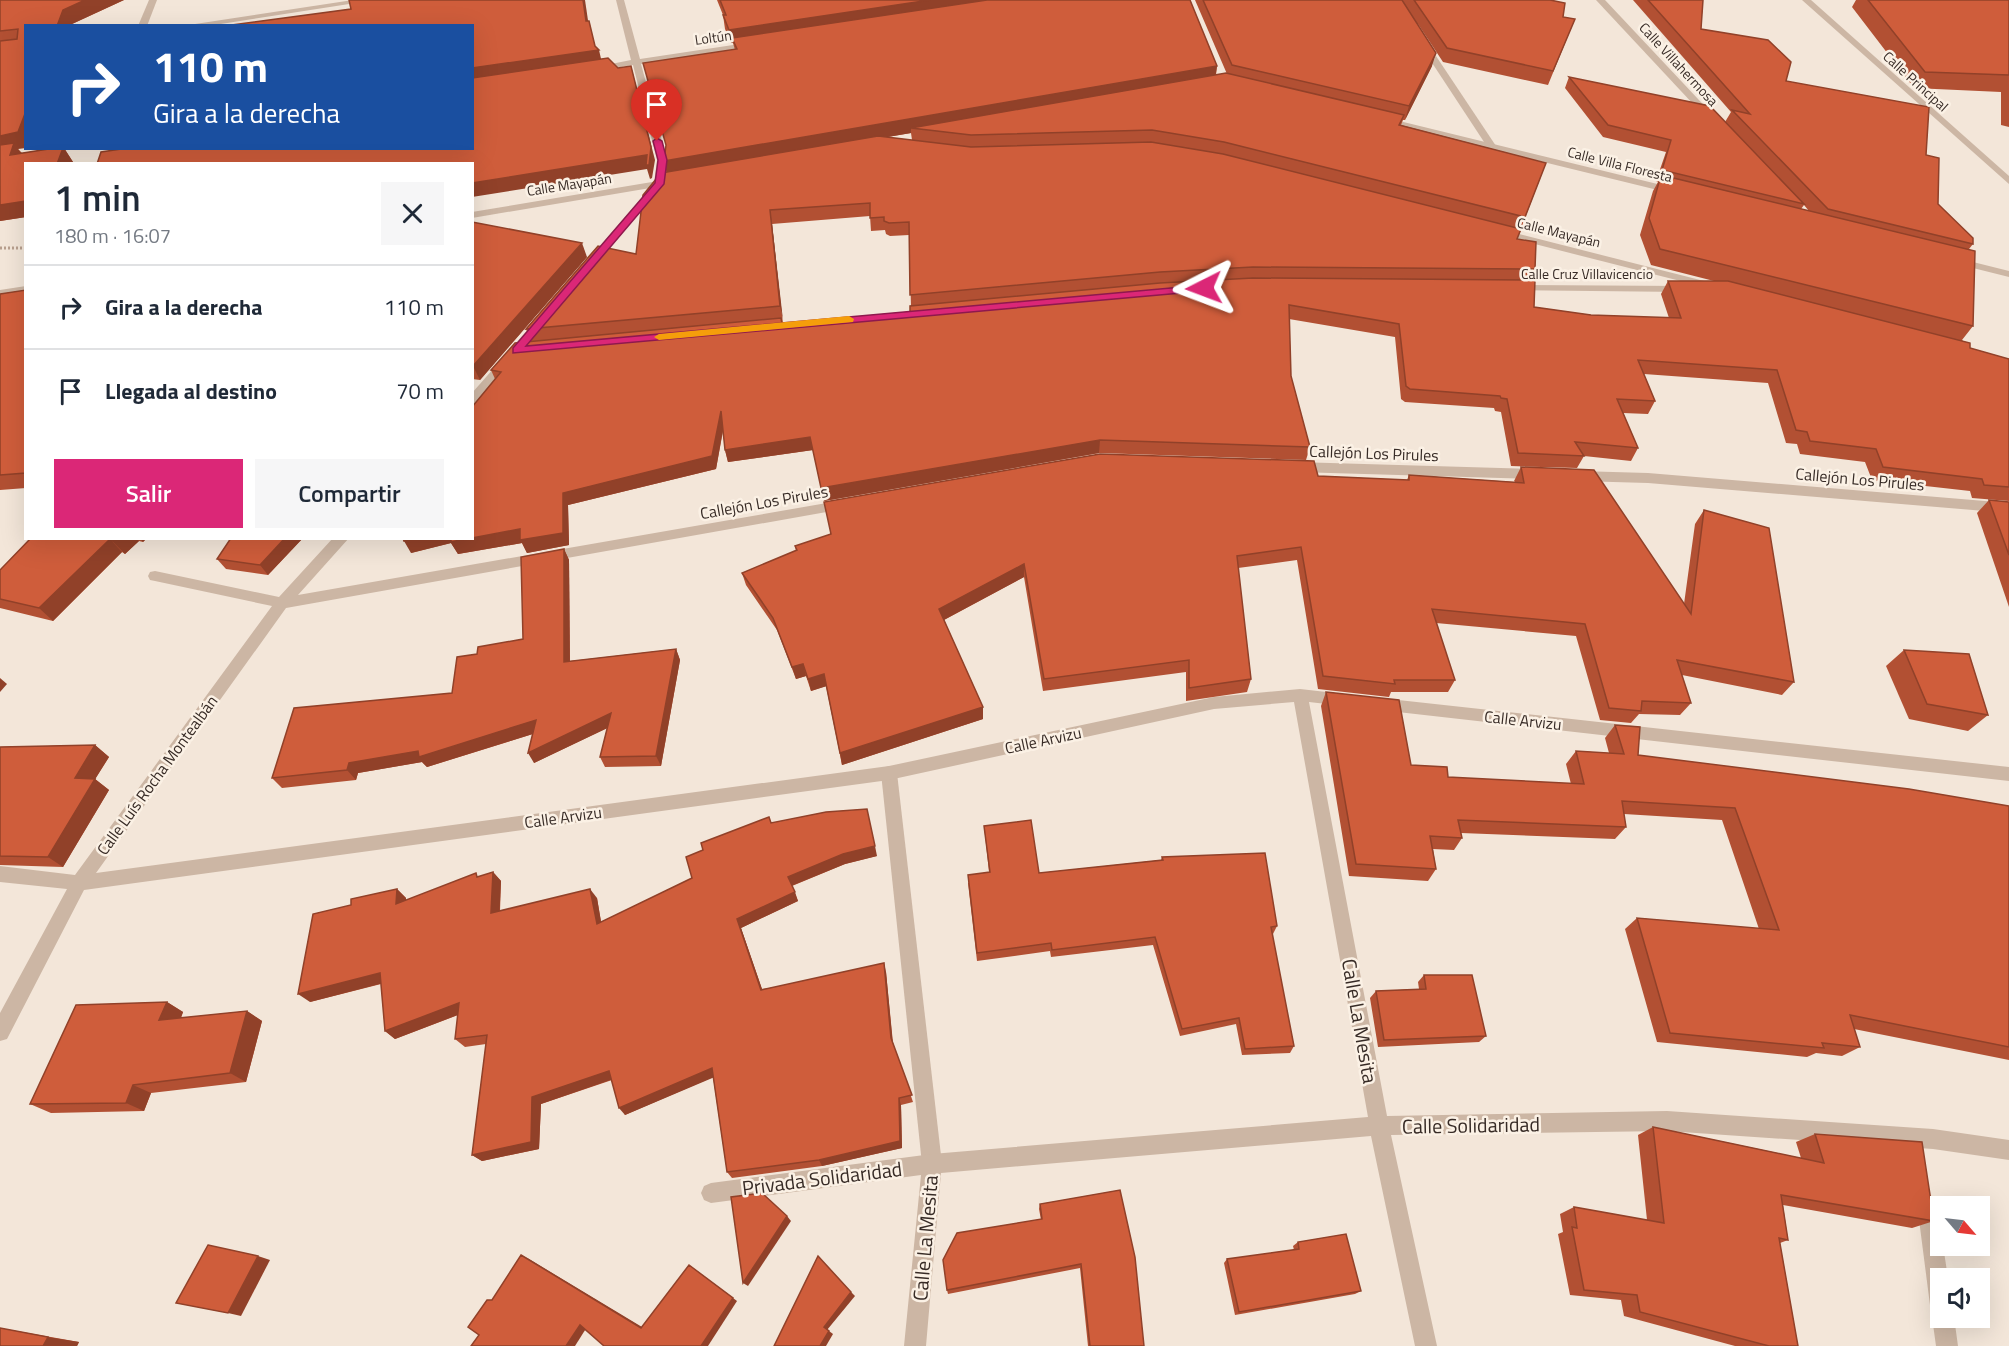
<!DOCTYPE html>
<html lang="es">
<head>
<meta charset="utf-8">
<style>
  body { margin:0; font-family:"Titillium Web",sans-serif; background:#f6f6f7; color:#1f2937; height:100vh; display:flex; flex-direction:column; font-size:22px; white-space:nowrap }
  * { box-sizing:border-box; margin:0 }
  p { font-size:20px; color:#747a83 }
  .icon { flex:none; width:33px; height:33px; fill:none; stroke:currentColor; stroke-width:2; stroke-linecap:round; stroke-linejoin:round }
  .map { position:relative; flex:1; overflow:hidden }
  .panel { position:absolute; left:24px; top:162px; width:450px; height:378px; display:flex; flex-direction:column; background:#fff; border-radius:0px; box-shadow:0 6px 24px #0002 }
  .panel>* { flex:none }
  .hud { position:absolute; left:24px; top:24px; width:450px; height:126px; border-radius:0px; box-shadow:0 6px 24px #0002; background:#1a4fa0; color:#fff; overflow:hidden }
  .needle { width:39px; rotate:118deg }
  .controls { position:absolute; left:1930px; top:1196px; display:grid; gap:12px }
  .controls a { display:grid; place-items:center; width:60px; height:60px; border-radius:0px; background:#fff; box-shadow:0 6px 24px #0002; font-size:30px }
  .pin { position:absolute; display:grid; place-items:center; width:51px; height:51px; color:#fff; margin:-62px -26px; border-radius:50% 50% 50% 0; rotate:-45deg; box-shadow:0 0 6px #0007 }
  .pin .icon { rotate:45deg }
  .me { position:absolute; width:66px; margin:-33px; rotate:267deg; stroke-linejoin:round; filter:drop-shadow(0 0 4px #0008) }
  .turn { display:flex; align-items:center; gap:21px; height:126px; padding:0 30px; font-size:27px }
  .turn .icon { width:78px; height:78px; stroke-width:2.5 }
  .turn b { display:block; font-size:42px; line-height:51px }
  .round { display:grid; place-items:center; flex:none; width:63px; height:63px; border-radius:0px; background:#f6f6f7 }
  .overview { display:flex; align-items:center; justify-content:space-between; height:102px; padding:0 30px }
  h1 { font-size:36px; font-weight:600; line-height:45px }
  .button { display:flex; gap:12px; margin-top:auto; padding:12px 30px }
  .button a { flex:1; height:69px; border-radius:0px; background:#db2777; color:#fff; font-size:24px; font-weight:600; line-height:69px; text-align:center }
  .button a+a { background:#f6f6f7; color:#1f2937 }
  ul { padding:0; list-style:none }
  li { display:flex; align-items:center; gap:18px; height:84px; padding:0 30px; border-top:2px solid #e0e1e3 }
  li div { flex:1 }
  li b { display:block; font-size:22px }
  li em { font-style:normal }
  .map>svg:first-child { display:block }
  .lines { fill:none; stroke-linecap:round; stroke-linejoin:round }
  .path { stroke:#b89f8e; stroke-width:3; stroke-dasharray:2 2; stroke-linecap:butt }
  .pedestrian { fill:#ccb6a4; fill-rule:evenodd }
  .minor { fill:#ccb6a4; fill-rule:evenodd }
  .tertiary { fill:#ccb6a4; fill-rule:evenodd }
  .wall { fill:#b25033; fill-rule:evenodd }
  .shaded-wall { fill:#914129 }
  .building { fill:#cf5d3b; stroke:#914129; stroke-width:1.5 }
  .route { fill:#db2777; stroke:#8e194d; stroke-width:1.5 }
  .slow { fill:#f59e0b }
  .labels { text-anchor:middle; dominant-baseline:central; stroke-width:5; stroke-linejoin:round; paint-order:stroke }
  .far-street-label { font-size:14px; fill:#372b26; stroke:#fbf1e5 }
  .street-label { font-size:16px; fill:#372b26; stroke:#fbf1e5 }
  .near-street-label { font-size:20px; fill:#372b26; stroke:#fbf1e5 }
</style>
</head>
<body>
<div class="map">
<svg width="2009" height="1346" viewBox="0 0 2009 1346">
  <rect width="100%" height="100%" fill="#f3e6d9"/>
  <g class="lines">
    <path class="path" d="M0,248H26"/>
    <path class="pedestrian" d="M889,766L895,768L897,773L942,1164L939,1171L932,1174L925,1171L922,1164L881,773L883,768Z"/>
    <g class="minor">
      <path d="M149,0H157L147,26H138Z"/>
      <path d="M353,0H375L208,26H182Z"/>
      <path d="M616,0H624L640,59L753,42L757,45L753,48L641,64L667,160L664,184L595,265L591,266L585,263L587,261L654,183L657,160L633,65L596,71L591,68L631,60Z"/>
      <path d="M1596,0H1605L1714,116V120H1708Z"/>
      <path d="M1420,41H1426L1496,146L1494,148H1488L1419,43Z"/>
      <path d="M1499,229L1716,284L1718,286L1712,289L1495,234L1494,232Z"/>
      <path d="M1515,285L1683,286L1689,289L1683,292L1511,290L1509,288Z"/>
      <path d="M541,318L545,319V325L476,404L472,405V393L537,319Z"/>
      <path d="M1296,462L1536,469L1543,474L1536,479L1296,472L1290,467Z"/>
      <path d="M1578,471L1648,473L2009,503V513L1648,483L1578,481L1571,476Z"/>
      <path d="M844,500L849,502L851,505L849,508L286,608L96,873L889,766L1214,697L1300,689L1344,694L1349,696L1352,700L1349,704L1344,706L1309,702L1387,1116L1667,1111L1933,1129L2009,1140V1160L1933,1149L1667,1131L1391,1135L1437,1346H1415L1371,1136L941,1173L926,1346H904L921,1175L711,1203L704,1200L701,1193L704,1186L711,1183L932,1154L1368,1117L1294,702L1214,709L889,780L84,890L7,1039L0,1041V1013L67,889L0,882V866L75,875L272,606L155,581L150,580L148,576L150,572L155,571L279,597L333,538H349L298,595Z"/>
      <path d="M1380,698L2009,767V781L1380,710L1375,708L1372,704L1375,700Z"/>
      <path d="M1927,1194L1934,1197L1941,1231V1245H1943L1948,1278H1941V1317H1954L1958,1346H1936L1932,1317L1934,1313L1930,1305L1917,1204L1920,1197Z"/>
    </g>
    <g class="tertiary">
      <path d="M1802,0H1811L2009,176V184Z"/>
      <path d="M1383,117L1678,189L1679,191L1674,194L1380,122L1378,120Z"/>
      <path d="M670,179L674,180V184L472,218V212Z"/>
      <path d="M1957,258L2009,271V277L1953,263L1952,261Z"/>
      <path d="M26,286V293L0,296V290Z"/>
    </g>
  </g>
  <g class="wall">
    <path d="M0,0H124L72,24L18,149L22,153L55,148H64L73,162V164H26V217L0,221Z"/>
    <path d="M717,0H1190L1217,66L1216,75L1227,74L1195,0H1550L1563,17L1575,19L1548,85L1443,62L1418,24L1432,66L1405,120H1403L1401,125L1546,163L1517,239L1535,269L1531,280L1534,307L1591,315L1669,318L1661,294L1668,281H1714L1651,265L1640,235L1653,191L1658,182L1656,181L1666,152L1603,137L1565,88L1569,77L1725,122L1731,112L1633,0H1703L1701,29L1786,81L1926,155L1938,204L1973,244L1969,249L1973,326L1962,340L1970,348L2009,359V501L1972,498L1970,491L1872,480L1865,462L1800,454L1797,444L1786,443L1768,383L1644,374L1655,401L1648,414L1623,413L1638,448L1631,461L1584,456L1577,468L1511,466L1501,412L1495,411L1494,408L1405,402L1401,399L1395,337L1289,319L1291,376L1310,447L1306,460L1099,453L824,501L813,450L728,462L725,450L723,431L716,469L568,505L569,545L527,553L522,543L458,554L451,543L411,553L495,379L491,370L531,342L526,329L636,254L667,172L735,50L733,43H731L725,29L723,15ZM911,133L912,140L887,137ZM1804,205L1809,211L1801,209ZM870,216L871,231L885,230L886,234L890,236L909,235L911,306L910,314L783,324L772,224Z"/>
    <path d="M1856,0H2009V127L2001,125V92L1914,88L1852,7Z"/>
    <path d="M472,222L587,257L480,380L472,379Z"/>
    <path d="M26,290V488L0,490V294Z"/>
    <path d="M1521,467L1684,604L1695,524L1704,510L1794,682L1782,695L1682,675L1691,703L1680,715L1639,714L1631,723L1600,720L1576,636L1436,623L1455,680L1448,692H1391L1389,697L1318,689L1297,560L1238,568L1251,679L1247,692L1186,701V672L1043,691L1024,577L944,620L983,707V719L842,765L826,686L811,691L806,676L796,679L777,630L746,585L742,573L796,551L795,546L1318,476L1407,480L1409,475L1515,482L1514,481Z"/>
    <path d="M1989,500L2009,502V607L1977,513Z"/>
    <path d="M31,538H147L143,542L139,541L125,554L122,552L53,621L0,608V570Z"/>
    <path d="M303,538L268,575L226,569L217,559Z"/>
    <path d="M564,549L569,560L570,661L676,649L680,660L661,766L605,767L600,757L607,728L534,763L533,734L427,767L422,762L358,773L356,780L282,788L272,778L452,693L477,654L523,639Z"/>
    <path d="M1904,650L1988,715L1968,731L1909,719L1886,666Z"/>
    <path d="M1326,692L1411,765L1448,777L1571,784L1566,764L1576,751L1609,753L1605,738L1615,725L1638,755L2009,806V1060L1854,1029L1860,1047L1842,1056L1816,1053L1807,1057L1657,1042L1625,929L1637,918L1759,929L1722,820L1624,814L1626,827L1615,839L1461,833L1462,838L1454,850L1433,849L1436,869L1428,881L1349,876L1321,706Z"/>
    <path d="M95,745L109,757L95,779L109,790L63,867L0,865V747Z"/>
    <path d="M771,823L877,856L845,864L792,886L798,901L741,928L762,989L886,972L893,1043L913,1102L901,1105L902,1148L822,1166L732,1178L727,1172L713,1077L625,1115L612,1080L541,1104L539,1149L482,1161L472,1155L486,1044L465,1047L455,1039L458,1015L395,1039L385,1031L381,984L310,1002L351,905L397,889L406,898V900L493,872L501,881L500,911L597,898L601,922L692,878Z"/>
    <path d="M984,826L1039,873L1161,860L1162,857L1277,926L1273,934H1272L1294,1046L1290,1053L1242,1055L1236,1024L1180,1036L1153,945L1051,957L1050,951L977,961L968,883L989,872Z"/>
    <path d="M1424,975L1486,1036L1479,1042L1378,1047L1370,998L1376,991L1419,989L1418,982Z"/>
    <path d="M167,1002L183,1012L181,1018L247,1011L262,1021L246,1082L151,1093L144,1111L51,1113L30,1104Z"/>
    <path d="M1653,1127L1801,1158L1796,1142L1815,1134L1934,1221L1912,1228L1783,1205L1788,1240L1780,1243L1798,1346H1735L1624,1316L1621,1300L1570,1295L1558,1234L1563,1232L1560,1214L1574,1207L1647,1220L1638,1135Z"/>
    <path d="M1040,1204L1144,1346H1088L1080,1268L948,1294L947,1290L1041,1220L1039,1209Z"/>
    <path d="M1298,1242L1361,1291L1355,1294L1235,1315L1224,1263L1227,1259L1294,1250L1293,1246Z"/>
    <path d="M0,1328L79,1342L77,1346H0Z"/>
  </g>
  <g class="shaded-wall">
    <path d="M85,0H124L72,24L71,26H57L63,10Z"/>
    <path d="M583,0H585L590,34L586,21Z"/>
    <path d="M930,0H1020L732,38L733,43H731L729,30Z"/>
    <path d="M589,21L596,50H599L602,63L472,82V68Z"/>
    <path d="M1436,53L1432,66L1405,120L1409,106Z"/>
    <path d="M631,66L655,160L652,178L650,179L647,169L472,197V183Z"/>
    <path d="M1217,66L1215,79L911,128V133L667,175L664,161Z"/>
    <path d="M26,111V148L18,149L25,158L0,152V136Z"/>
    <path d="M63,148H64L73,162V164H57Z"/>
    <path d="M26,201V217L0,221V205Z"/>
    <path d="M770,210L772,224L783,320L780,306Z"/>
    <path d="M582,243L587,257L480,380L473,366Z"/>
    <path d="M721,411L724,424L716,469L568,505L569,545L527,553L522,543L458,554L451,543L411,553L404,541L413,538H472Z"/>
    <path d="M810,437L813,450L728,462L725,450Z"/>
    <path d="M1100,440L1099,453L824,501L821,488Z"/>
    <path d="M115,538H136L139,541L125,554L112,541Z"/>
    <path d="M140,538H147L143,542Z"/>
    <path d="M285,538H303L268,575L260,565Z"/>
    <path d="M110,539L122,552L53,621L39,608Z"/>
    <path d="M564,549L569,560L570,673L564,662Z"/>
    <path d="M1024,564V577L940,622L939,609Z"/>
    <path d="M676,649L680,660L661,766L656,756Z"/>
    <path d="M803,664L806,676L796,679L792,667Z"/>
    <path d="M824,674L827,686L811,691L808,679Z"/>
    <path d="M0,678L7,684L0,692Z"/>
    <path d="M983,707V719L842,765L840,753Z"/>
    <path d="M611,713L616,724L534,763L528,753Z"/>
    <path d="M536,720L542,731L427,767L422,762L358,773L356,780L347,770L349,763Z"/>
    <path d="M95,745L109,757L89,789L75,778Z"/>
    <path d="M95,779L109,790L63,867L48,857Z"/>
    <path d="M875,846L877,856L845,864L791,886L788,877L843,854Z"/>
    <path d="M493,872L501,881L499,923L491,913Z"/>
    <path d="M397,889L406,898V913L396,904Z"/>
    <path d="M590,889L597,898L603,933L597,924Z"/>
    <path d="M795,892L798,901L741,928L765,998L761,990L737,919Z"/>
    <path d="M884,963L886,972L893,1046L891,1038Z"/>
    <path d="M380,973L391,981L310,1002L298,994Z"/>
    <path d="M167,1002L183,1012L176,1030L159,1020Z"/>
    <path d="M459,1003L468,1011L395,1039L385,1031Z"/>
    <path d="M247,1011L262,1021L246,1082L230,1073Z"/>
    <path d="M712,1068L717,1076L625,1115L619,1108Z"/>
    <path d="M609,1071L616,1078L541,1104L539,1149L482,1161L472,1155L532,1097Z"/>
    <path d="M133,1085L151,1093L144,1111L126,1103Z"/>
    <path d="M899,1098L901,1105L902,1148L822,1166L819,1160Z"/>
    <path d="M787,1216L791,1221L748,1286L743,1283Z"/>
    <path d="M521,1255L529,1259L647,1330L641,1328Z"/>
    <path d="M258,1256L270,1260L241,1316L228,1313Z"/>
    <path d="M689,1265L737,1301L708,1346H701Z"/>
    <path d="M851,1292L855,1296L827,1330L824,1327Z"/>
    <path d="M580,1325L587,1327L575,1346H566Z"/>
    <path d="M829,1331L833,1334L826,1346H820Z"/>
    <path d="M48,1337L79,1342L77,1346H43Z"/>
  </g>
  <g class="building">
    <path d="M0,0H85L63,10L57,26H26V111L18,132L0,136V41L17,39L18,29L0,31Z"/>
    <path d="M349,0H583L586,21H589L595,46L599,50L472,68V26H224L351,9Z"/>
    <path d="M720,0H930L729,30L723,15H726Z"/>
    <path d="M987,0H1190L1217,66L664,161L666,145L643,63L737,49L732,38Z"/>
    <path d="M1203,0H1402L1436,53L1409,106L1232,65Z"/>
    <path d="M1414,0H1550L1565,3L1563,17L1575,19L1553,71L1447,48Z"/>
    <path d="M1648,0H1703L1701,29L1768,40L1791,62L1786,81L1929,107L1926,155L1939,158L1938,204L1973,238V244L1828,209L1732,110L1750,114Z"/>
    <path d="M1868,0H2009V75L1925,72Z"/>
    <path d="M608,58L618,68L631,66L651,147L649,165H646L647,155L472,183V164H97L101,152L128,148H472V78Z"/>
    <path d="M1226,73L1404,115L1399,125L1546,163L1525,217L1224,142L1152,130L971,135L911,128Z"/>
    <path d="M1569,77L1710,106L1804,204L1662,170L1671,140L1608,125Z"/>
    <path d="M878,136L971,147L1151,142L1223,154L1521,229L1517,239L1536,242L1535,269L1253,267L1160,272L910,295L909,222L889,223L884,221V217L870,218V203L770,210L780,306L526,329L598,246L636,254L643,195L661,173Z"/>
    <path d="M14,143L10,155L55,148H63L57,164H26V201L0,205V145Z"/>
    <path d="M1661,175L1975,251L1973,326L1660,249L1649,218Z"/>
    <path d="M472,222L582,243L473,366H472Z"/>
    <path d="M1253,278L1535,280L1534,307L1591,315L1681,318L1668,281H1728L1970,343V348L2009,359V487L1984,485L1982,479L1883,467L1876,449L1810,441L1807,432L1796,430L1777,370L1638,360L1655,401L1617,399L1638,448L1575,442L1584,456L1518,453L1507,399L1501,398L1500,396L1410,389L1406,386L1399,324L1289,305L1291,376L1310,447L1100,440L821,488L810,437L725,450L721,411L712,456L563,493V533L520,540V529L472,538V407L501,372L491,370L515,343L781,318L782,324L910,314V306L1160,283Z"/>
    <path d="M26,290V473L0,475V294Z"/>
    <path d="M1100,454L1314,461L1318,476L1409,480V475L1524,483L1521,467L1594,470L1691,614L1704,510L1769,528L1794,682L1677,660L1691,703L1642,701L1641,711L1609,708L1585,624L1432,609L1455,680H1394L1395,684L1323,676L1301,547L1237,556L1251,679L1189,688V660L1044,679L1024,564L939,609L983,707L840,753L824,674L808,679L803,664L792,667L773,618L742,573L797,550L795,546L831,534L824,502Z"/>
    <path d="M1989,500L2009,502V555Z"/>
    <path d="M31,538H115L112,541L110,539L39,608L0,599V570Z"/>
    <path d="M231,538H285L260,565L217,559Z"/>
    <path d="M403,538H413L404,541Z"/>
    <path d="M451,538H469L451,542Z"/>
    <path d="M564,549V662L676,649L656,756L600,757L611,713L528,753L536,720L419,757L418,751L349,763L347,770L272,778L294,708L452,693L457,657L477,654L478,647L523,639L521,557Z"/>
    <path d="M1904,650L1969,654L1988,715L1927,704Z"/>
    <path d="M1326,692L1399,700L1411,765L1447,767L1448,777L1584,784L1576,751L1624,754L1615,725L1640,727L1638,755L1909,789L2009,806V1047L1850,1015L1860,1047L1822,1043L1824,1048L1670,1033L1637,918L1779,930L1735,808L1622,801L1626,827L1458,820L1462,838L1430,836L1436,869L1356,864Z"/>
    <path d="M95,745L75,778L95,779L48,857L0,856V747Z"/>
    <path d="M867,809L875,846L843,854L788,877L795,892L737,919L761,990L884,963L891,1038L912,1095L899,1098L900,1141L819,1160L727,1172L712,1068L619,1108L609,1071L532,1097L531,1142L472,1155L487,1035L455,1039L459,1003L385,1031L380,973L298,994L313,914L351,905V899L397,889L396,904L476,873L477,877L493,872L491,913L590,889L597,924L692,878L686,857L703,850L701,843L769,817L771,823L826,812Z"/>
    <path d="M1031,820L1039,873L1163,860L1162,857L1265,853L1277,926L1271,927L1294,1046L1245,1049L1239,1018L1182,1029L1155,937L1052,950L1051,943L977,953L968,875L990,872L984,826Z"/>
    <path d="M1424,975H1472L1486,1036L1384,1040L1376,991L1426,989Z"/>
    <path d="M167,1002L159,1020L247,1011L230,1073L133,1085L126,1103L30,1104L76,1005Z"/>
    <path d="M1653,1127L1824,1163L1815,1134L1922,1142L1934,1221L1781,1195L1788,1240L1779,1238L1798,1346H1769L1640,1312L1637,1295L1584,1290L1572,1227L1577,1228L1574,1207L1664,1223Z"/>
    <path d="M1120,1190L1135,1257L1144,1346H1090L1081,1264L947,1290L943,1260L957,1233L1042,1219L1040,1204Z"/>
    <path d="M762,1193L787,1216L743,1283L731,1197Z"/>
    <path d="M1346,1234L1361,1291L1239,1312L1227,1259L1299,1249L1298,1242Z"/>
    <path d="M208,1245L258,1256L228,1313L176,1303Z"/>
    <path d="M521,1255L641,1328L689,1265L733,1298L701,1346H604L580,1325L566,1346H471L479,1335L468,1327L487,1300H492Z"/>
    <path d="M818,1256L851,1292L824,1327L829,1331L820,1346H774Z"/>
    <path d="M0,1328L48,1337L43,1346H0Z"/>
  </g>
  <path class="route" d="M657,138L662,141L667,160L664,184L526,346L1204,285L1209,288L1204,291L513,353V348L655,183L658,160L653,141Z"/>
  <path class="slow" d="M849,316L854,319L853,322L659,340L654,337L659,334Z"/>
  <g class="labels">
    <g class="far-street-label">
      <text transform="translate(713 37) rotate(-8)">Loltún</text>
      <text transform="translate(1679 64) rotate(47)">Calle Villahermosa</text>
      <text transform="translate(1916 81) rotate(42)">Calle Principal</text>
      <text transform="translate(1620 164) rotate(14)">Calle Villa Floresta</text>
      <text transform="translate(569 184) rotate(-9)">Calle Mayapán</text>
      <text transform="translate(1559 232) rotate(14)">Calle Mayapán</text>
      <text x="1587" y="273">Calle Cruz Villavicencio</text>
    </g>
    <g class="street-label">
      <text transform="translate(1374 453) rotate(2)">Callejón Los Pirules</text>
      <text transform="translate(1860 479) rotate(5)">Callejón Los Pirules</text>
      <text transform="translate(764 502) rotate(-10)">Callejón Los Pirules</text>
      <text transform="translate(1523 720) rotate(6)">Calle Arvizu</text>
      <text transform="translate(1043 740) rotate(-12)">Calle Arvizu</text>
      <text transform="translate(157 775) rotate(-54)">Calle Luís Rocha Montealbán</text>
      <text transform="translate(563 817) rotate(-8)">Calle Arvizu</text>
    </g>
    <g class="near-street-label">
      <text transform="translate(1360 1021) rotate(80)">Calle La Mesita</text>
      <text transform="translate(1471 1125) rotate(-1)">Calle Solidaridad</text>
      <text transform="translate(822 1178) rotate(-7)">Privada Solidaridad</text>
      <text transform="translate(925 1238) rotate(-85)">Calle La Mesita</text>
    </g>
  </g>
</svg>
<div class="controls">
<a><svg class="needle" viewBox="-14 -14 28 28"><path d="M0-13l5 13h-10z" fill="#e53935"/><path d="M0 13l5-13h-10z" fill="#747a83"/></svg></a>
<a><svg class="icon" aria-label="sound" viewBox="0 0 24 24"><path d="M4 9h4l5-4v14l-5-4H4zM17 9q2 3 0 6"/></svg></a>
</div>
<div class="pin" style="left:657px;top:141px;background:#d93025"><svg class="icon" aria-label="arrive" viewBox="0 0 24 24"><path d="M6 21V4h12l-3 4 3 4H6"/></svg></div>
<svg class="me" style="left:1204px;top:288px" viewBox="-20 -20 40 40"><path d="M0-17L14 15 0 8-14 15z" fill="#db2777" stroke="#fff" stroke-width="4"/></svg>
<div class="hud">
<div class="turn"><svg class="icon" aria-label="right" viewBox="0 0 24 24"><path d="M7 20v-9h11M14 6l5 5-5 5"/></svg><div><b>110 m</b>Gira a la derecha</div></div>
</div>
<section class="panel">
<div class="overview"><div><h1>1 min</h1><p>180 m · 16:07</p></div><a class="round"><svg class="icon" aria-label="close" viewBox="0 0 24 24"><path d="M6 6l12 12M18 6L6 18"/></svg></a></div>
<ul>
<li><svg class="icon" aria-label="right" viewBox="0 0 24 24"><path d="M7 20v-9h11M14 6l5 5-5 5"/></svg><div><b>Gira a la derecha</b></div><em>110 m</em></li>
<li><svg class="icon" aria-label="arrive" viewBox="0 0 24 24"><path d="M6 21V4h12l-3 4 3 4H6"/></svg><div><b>Llegada al destino</b></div><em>70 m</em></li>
</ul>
<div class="button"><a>Salir</a><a>Compartir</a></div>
</section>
</div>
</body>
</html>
